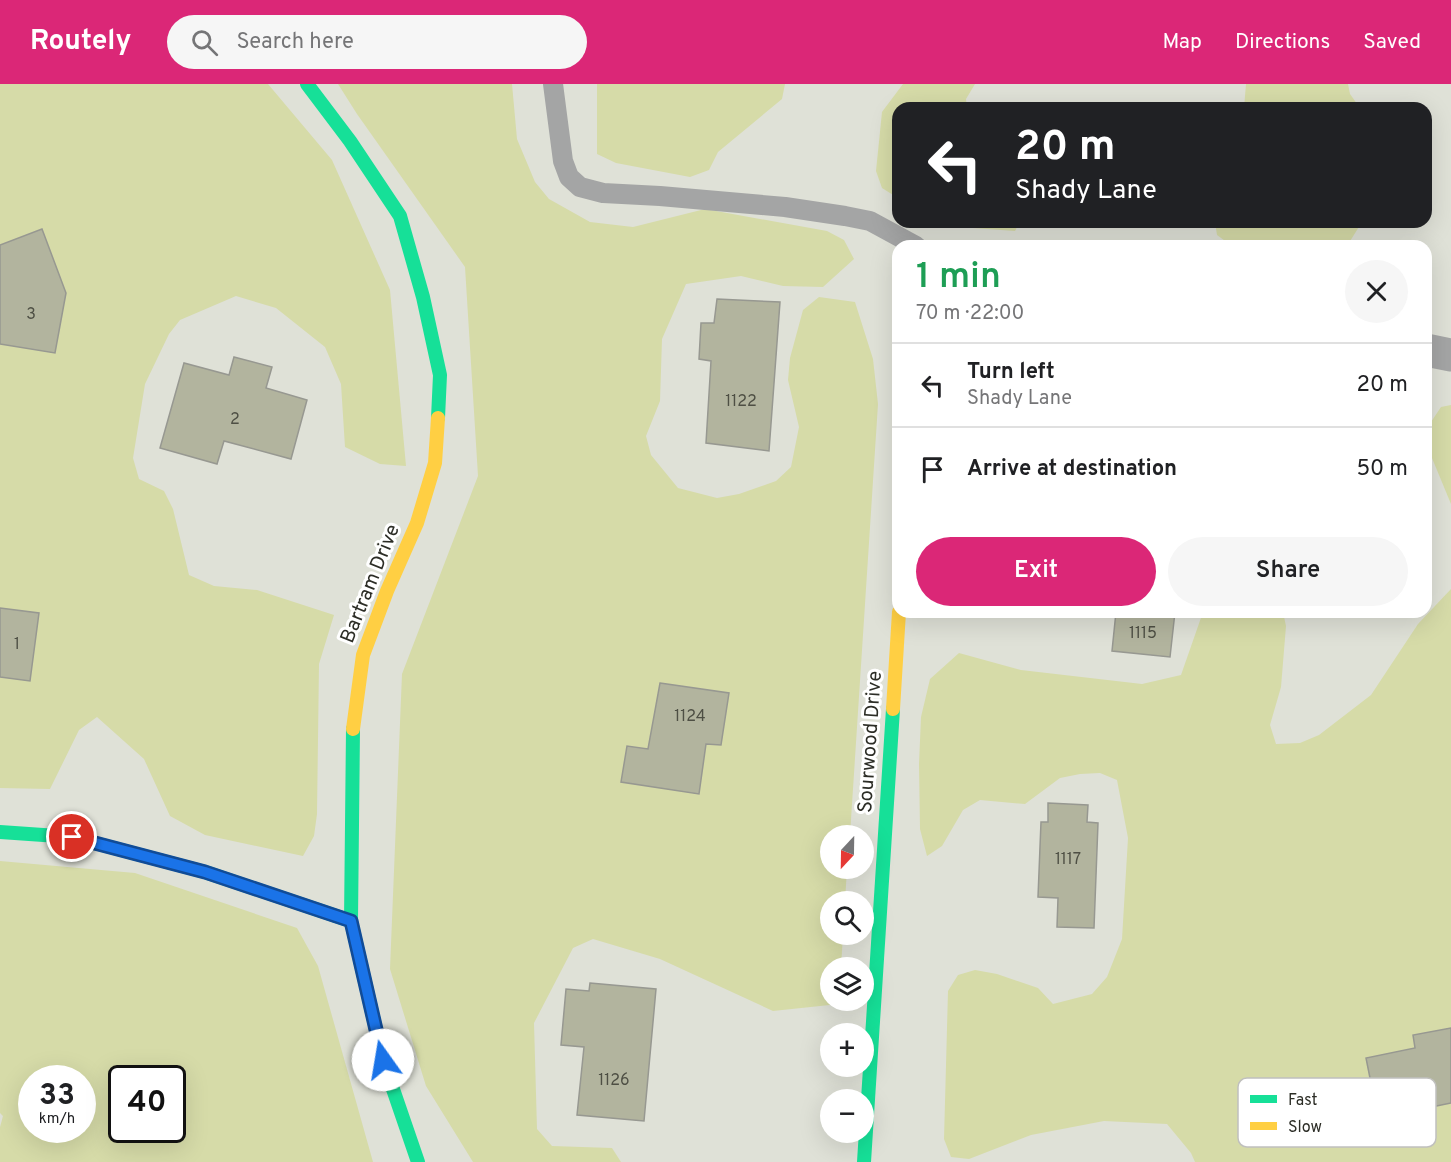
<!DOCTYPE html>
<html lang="en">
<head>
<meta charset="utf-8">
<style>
  body { margin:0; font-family:Overpass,sans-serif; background:#f6f6f6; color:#202124; height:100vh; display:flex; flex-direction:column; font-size:22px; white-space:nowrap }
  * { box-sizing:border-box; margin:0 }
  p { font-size:20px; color:#757577 }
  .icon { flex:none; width:33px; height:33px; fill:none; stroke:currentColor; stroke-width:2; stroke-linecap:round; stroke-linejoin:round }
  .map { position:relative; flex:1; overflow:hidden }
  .side { position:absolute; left:892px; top:156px; width:540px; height:378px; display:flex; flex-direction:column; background:#fff; border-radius:18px; box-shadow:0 6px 24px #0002 }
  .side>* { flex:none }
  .top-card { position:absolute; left:892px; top:18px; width:540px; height:126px; border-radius:18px; box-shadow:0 6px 24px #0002; background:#202124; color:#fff; overflow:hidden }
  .needle { width:39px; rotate:202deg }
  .fabs { position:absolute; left:820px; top:741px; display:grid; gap:12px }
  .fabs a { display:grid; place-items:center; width:54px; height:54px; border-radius:50%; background:#fff; box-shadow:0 6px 24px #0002; font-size:30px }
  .speed { position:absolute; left:18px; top:981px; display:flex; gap:12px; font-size:30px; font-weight:700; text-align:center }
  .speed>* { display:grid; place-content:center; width:78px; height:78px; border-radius:50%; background:#fff; box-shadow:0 6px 24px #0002; line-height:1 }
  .speed small { font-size:15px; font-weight:400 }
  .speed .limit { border:3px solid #111; border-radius:9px; background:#fff; color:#111 }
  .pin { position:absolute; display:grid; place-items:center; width:51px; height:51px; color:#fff; margin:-26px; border:3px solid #fff; border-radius:50%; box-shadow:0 2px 6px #0007 }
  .me { position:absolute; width:66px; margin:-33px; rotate:347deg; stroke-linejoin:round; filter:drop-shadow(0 0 4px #0008) }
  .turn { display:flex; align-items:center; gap:21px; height:126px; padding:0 24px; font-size:27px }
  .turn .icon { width:78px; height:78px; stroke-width:2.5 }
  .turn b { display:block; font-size:42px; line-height:51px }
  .round { display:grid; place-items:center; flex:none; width:63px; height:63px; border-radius:32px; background:#f6f6f6 }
  .headline { display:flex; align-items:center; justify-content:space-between; height:102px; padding:0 24px }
  h1 { font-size:36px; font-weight:600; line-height:45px; color:#1e9e55 }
  .primary-button { display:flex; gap:12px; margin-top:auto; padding:12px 24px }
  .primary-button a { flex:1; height:69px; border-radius:36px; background:#db2777; color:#fff; font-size:24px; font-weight:600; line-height:69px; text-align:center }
  .primary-button a+a { background:#f6f6f6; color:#202124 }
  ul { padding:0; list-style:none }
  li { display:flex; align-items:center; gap:18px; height:84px; padding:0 24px; border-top:2px solid #e0e0e0 }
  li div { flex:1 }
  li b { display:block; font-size:22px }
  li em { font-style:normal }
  header { display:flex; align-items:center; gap:36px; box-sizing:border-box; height:84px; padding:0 30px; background:#db2777; color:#fff }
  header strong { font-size:28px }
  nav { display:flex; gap:33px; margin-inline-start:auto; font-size:21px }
  .search { width:420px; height:54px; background:#f6f6f6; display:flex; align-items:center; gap:15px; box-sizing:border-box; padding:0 21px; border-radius:33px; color:#757577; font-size:22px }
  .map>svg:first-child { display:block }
  .green { fill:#d6dba8; fill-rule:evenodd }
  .building { fill:#b2b49e; stroke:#979891; stroke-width:1.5 }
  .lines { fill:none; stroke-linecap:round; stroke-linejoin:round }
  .lane { stroke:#a4a5a5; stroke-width:20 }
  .street { stroke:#a4a5a5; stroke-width:33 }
  .fast { stroke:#16e098; stroke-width:14 }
  .slow { stroke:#ffcf43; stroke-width:14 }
  .route-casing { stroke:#114b97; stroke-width:15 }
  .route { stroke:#1a73e8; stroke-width:10 }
  .labels { text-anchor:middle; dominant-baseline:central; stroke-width:6; stroke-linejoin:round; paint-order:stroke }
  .number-label { font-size:16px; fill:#4e4f44 }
  .street-label { font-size:20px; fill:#2c2d26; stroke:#fff }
  .key { fill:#fff; stroke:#c0c0be; stroke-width:1.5 }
  .key-label { font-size:16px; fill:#2c2d26 }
</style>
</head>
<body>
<header>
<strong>Routely</strong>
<div class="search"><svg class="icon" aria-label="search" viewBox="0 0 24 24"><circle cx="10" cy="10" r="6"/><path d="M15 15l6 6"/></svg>Search here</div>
<nav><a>Map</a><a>Directions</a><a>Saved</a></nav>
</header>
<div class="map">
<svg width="1451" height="1078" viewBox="0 0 1451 1078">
  <rect width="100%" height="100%" fill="#dfe1d7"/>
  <g class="green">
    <path d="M0,0H268L332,76L390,206L406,382L380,380L345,363L341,300L325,263L276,224L236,212L180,236L169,250L145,300L133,374L139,395L164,407L173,425L189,491L214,502L257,506L334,531L319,580L317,730L314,752L303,772L205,751L170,732L144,675L97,633L79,646L50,705L0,704Z"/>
    <path d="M338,0H512L517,55L535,98L549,115L590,138L633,143L705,125L827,147L844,156L854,175L823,203L783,202L741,192L686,200L662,255L660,317L646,352L651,371L678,404L717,414L739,410L776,397L791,383L799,343L788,296L790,274L803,226L819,213L855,218L873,275L878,320L850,751L831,752V784L847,785L845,817L831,818V850L843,851L841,883L831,884V916L839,917V920L773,927L660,875L593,855L573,864L534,939L537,1045L552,1062L612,1064L621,1078H473L426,1002L390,885L402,590L478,392L465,183L357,30Z"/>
    <path d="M597,0H785L782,15L718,68L709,86L690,93L616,79L597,70Z"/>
    <path d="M903,0H975L966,15L967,24H898V114L882,104L876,87L882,28Z"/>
    <path d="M1246,0H1348L1350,10L1360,24H1244Z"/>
    <path d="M939,138H1020L1015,147L945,142Z"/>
    <path d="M1215,138H1362L1347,162H1232L1217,151Z"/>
    <path d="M1451,321V420L1427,362L1429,341L1441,323Z"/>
    <path d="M1451,505V1078H1195L1191,1069L1167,1040L1104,1037L1031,1051L969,1075L951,1073L944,1055L948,907L958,891L975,886L997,890L1038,904L1053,920L1092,910L1107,893L1122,855L1128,754L1117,696L1100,689L1080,690L1060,694L1025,720L980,716L963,726L942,762L927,772L920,745L919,680L921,633L930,595L959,569L1021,586L1142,600L1181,591L1203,528H1283L1286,542L1281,603L1270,641L1276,660L1300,659L1319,651L1371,611L1418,540Z"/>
    <path d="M0,777L135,789L297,844L318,882L373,1078H0V1043L3,1032L0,1029ZM82,994V1046H32V994ZM122,994H172V1046H122Z"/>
  </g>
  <g class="building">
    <path d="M42,145L66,209L55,269L0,260V161Z"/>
    <path d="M717,215L780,218L769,367L706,359L711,277L699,275L701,239H714Z"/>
    <path d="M234,273L272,283L266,304L307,316L291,375L224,357L217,380L160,364L184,279L229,291Z"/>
    <path d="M0,524L39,529L30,597L0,593Z"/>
    <path d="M1116,528H1175L1170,573L1112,567Z"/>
    <path d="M660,599L729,609L721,661L706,660L699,710L621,698L627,662L648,665Z"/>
    <path d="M1048,719L1088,721L1087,738L1098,739L1094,844L1057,843L1058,814L1038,813L1041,738H1048Z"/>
    <path d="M590,899L656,905L644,1037L577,1031L584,963L561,961L566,905L589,907Z"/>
    <path d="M1451,944V1019L1378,1034L1366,974L1415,964L1413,951Z"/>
  </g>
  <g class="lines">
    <path class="lane" d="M553,0L563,77L569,93L580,103L603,109L660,112L785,123L845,132L870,137L916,162"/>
    <path class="street" d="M1426,266L1451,271"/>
    <g class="fast">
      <path d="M307,0L350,57L400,132L423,213L440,291L438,334"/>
      <path d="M353,645L351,837L383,976L418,1078"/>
      <path d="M0,748L72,753L205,788L351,837"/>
      <path d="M864,1078L893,625"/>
    </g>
    <g class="slow">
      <path d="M893,625L899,528"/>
      <path d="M353,645L363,571L387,507L417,439L435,379L438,334"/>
    </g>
  </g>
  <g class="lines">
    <defs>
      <path id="route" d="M72,753L205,788L351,837L383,976"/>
    </defs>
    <use href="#route" class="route-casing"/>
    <use href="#route" class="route"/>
  </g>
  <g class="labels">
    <g class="number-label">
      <text x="31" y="231">3</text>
      <text x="741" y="318">1122</text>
      <text x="235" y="336">2</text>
      <text x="1143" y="550">1115</text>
      <text x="17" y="561">1</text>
      <text x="690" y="633">1124</text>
      <text x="1068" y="776">1117</text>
      <text x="614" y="997">1126</text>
    </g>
    <g class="street-label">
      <text transform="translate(371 500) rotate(-68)">Bartram Drive</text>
      <text transform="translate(871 658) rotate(-86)">Sourwood Drive</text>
    </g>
  </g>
  <rect x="1238" y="994" width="198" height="69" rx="9" class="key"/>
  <rect x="1250" y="1011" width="27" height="8" fill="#16e098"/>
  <rect x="1250" y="1038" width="27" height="8" fill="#ffcf43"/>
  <g class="key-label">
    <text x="1288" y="1021">Fast</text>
    <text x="1288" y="1048">Slow</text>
  </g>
</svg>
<div class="fabs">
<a><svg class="needle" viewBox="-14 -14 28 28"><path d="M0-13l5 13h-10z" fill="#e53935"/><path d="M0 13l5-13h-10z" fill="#757577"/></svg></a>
<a><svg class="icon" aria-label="search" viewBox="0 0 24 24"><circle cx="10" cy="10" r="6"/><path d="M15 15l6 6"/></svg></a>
<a><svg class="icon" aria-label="layers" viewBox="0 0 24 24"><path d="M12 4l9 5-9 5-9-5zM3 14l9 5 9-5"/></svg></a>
<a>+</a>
<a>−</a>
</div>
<div class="speed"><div>33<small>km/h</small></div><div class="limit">40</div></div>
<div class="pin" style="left:72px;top:753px;background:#d93025"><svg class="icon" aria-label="arrive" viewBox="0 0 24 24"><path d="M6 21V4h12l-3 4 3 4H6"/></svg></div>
<svg class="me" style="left:383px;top:976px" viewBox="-20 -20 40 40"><circle r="19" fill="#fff"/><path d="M0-13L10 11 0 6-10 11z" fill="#1a73e8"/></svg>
<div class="top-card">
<div class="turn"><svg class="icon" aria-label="left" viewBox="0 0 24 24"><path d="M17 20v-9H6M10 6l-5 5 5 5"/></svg><div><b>20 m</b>Shady Lane</div></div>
</div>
<section class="side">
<div class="headline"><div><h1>1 min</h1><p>70 m · 22:00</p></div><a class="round"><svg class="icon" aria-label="close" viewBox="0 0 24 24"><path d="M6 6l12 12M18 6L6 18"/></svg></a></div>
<ul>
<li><svg class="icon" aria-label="left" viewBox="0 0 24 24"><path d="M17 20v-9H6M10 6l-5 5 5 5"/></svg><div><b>Turn left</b><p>Shady Lane</p></div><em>20 m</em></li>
<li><svg class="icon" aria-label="arrive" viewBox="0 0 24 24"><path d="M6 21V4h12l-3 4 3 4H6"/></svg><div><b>Arrive at destination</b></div><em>50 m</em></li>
</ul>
<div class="primary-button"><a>Exit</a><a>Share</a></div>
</section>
</div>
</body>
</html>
